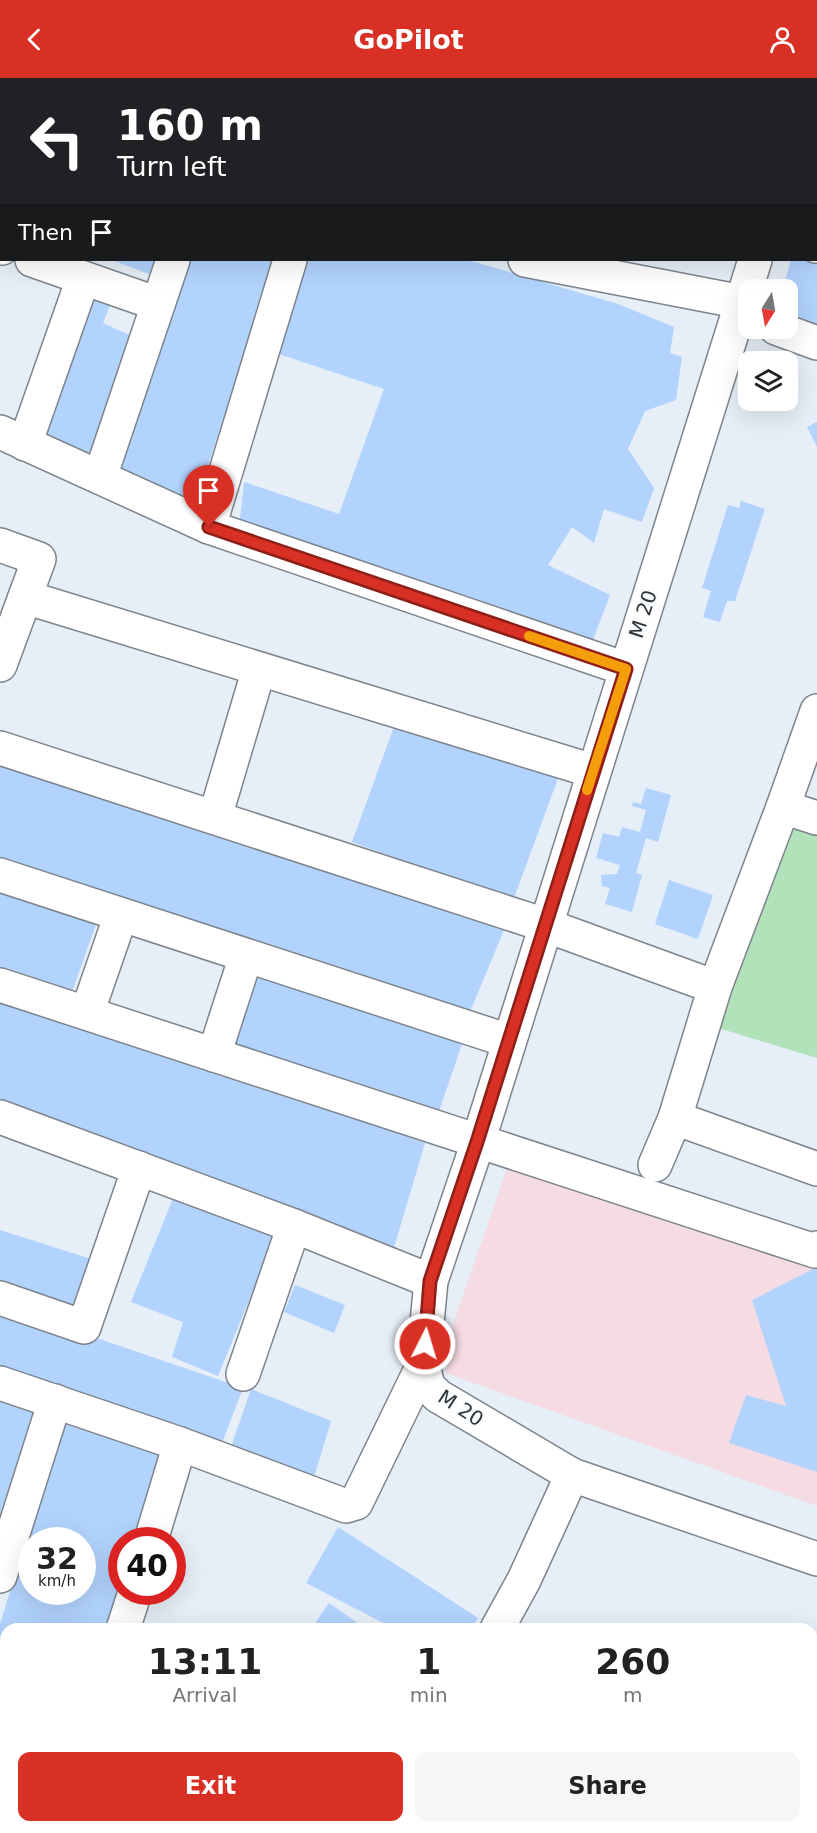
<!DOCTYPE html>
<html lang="en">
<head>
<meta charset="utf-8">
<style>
  body { margin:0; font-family:"DejaVu Sans",sans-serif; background:#f6f6f6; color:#222; height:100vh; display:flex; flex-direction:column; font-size:22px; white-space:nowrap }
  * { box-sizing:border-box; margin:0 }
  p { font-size:20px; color:#767676 }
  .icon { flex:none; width:33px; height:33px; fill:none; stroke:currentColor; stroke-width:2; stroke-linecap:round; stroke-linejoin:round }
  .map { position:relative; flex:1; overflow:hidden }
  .panel { position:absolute; left:0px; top:1545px; width:818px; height:210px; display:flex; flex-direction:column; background:#fff; border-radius:18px 18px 0 0; box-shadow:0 6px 24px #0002 }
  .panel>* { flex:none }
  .hud { position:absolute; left:0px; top:0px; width:818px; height:183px; box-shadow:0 6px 24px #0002; background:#202124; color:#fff; overflow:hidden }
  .needle { width:39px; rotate:191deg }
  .tools { position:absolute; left:738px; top:201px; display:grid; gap:12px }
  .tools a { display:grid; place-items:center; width:60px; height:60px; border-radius:12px; background:#fff; box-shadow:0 6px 24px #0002; font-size:30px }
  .speed { position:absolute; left:18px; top:1449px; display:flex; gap:12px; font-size:30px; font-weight:700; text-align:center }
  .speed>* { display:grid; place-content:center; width:78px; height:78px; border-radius:50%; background:#fff; box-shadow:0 6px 24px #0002; line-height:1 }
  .speed small { font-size:15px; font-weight:400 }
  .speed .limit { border:9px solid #d22; background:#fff; color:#111 }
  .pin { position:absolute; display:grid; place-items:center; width:51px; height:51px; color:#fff; margin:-62px -26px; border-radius:50% 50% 50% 0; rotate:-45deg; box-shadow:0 0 6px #0007 }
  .pin .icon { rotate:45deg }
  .me { position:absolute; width:66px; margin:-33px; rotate:5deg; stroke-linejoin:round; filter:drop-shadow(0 0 4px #0008) }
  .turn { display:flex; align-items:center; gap:21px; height:126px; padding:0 18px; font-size:27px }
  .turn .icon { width:78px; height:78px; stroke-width:2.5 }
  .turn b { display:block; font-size:42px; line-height:51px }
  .then { display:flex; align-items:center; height:57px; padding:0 18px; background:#0003; gap:12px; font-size:22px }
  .eta { display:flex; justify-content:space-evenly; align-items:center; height:102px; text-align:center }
  .eta b { font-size:36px; font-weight:700; line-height:42px }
  .primary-button { display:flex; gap:12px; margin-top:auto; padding:12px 18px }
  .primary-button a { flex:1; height:69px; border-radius:12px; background:#d93025; color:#fff; font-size:24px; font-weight:700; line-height:69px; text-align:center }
  .primary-button a+a { background:#f6f6f6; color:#222 }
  header { display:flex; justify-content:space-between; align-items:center; height:78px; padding:0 18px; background:#d93025; color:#fff; font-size:27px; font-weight:700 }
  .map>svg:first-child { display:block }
  .medical { fill:#f5dbe2 }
  .green { fill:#b1e2ba }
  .building { fill:#b1d3fd; fill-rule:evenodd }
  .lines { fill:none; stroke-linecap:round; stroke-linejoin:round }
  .minor-casing { stroke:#7d848c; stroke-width:36 }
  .major-casing { stroke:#9a6eae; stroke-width:36 }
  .minor { stroke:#fff; stroke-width:33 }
  .major { stroke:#e5bcf5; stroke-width:33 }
  .route-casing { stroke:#8d1f18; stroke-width:15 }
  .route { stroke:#d93025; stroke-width:10 }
  .slow { stroke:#f59e0b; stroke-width:10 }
  .labels { text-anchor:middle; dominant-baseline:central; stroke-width:4.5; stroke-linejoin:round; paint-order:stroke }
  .street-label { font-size:20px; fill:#2f3235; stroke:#f8fbfe }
</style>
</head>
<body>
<header><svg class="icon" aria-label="back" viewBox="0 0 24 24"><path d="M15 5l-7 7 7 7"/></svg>GoPilot<svg class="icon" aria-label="person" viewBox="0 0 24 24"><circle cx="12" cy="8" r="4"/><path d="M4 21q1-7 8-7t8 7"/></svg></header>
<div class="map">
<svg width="817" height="1755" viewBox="0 0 817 1755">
  <rect width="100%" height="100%" fill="#e6eef7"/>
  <path class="medical" d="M518,1059L817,1156V1428L446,1295L453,1246Z"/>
  <path class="green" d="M785,739L817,750V980L715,949Z"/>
  <g class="building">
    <path d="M87,182L122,196L103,245L134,259L87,386L19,357Z"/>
    <path d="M112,182H155L149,196Z"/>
    <path d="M182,182H276L195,426L112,391Z"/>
    <path d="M305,182H468L618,226L674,249L670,275L682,279L676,322L645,333L628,371L654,410L642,444L604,431L594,465L572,449L548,487L610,517L591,567L238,459L244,404L339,436L384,311L279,276Z"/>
    <path d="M791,182L817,183V254L788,243V212H782Z"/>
    <path d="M817,344V369L807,349Z"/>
    <path d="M741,423L765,431L735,523H727L720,544L703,539L711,513L702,510L728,427L739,430Z"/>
    <path d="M395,646L561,692L513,823L352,764Z"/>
    <path d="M0,683L504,852L467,941L0,785Z"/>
    <path d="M646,710L671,717L658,764L646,760L636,795L642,797L632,834L605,826L610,810L602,808L601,797L617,796L620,787L596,780L603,755L619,759L622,749L640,754L646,732L632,728L633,724L641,726Z"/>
    <path d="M669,802L713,817L698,861L655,846Z"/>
    <path d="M0,807L97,844L69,922L0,900Z"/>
    <path d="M247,892L462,966L436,1042L223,972Z"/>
    <path d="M0,921L425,1065L393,1173L0,1032Z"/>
    <path d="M176,1113L279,1149L218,1298L172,1279L183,1244L131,1224Z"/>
    <path d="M0,1152L91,1181L73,1237L0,1213Z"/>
    <path d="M817,1189V1394L729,1365L746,1317L786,1328L752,1222Z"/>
    <path d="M295,1207L345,1227L334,1255L284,1234Z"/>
    <path d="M0,1227L243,1310L222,1365L0,1289Z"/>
    <path d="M251,1311L331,1343L312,1406L230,1372Z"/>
    <path d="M0,1321L41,1335L0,1454Z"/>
    <path d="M63,1339L166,1375L136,1462H122V1505L106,1551H6V1633L0,1630V1546ZM32,1462H82V1514H32Z"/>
    <path d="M338,1449L478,1540L470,1551H395L306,1505Z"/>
    <path d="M329,1525L366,1551H311Z"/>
    <path d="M0,1665L6,1668V1749H227L243,1755H0Z"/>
    <path d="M296,1749H323L318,1755H306Z"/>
  </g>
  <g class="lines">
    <defs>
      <g id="minor">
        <path d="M168,0L173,2"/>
        <path d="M415,0L416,2"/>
        <path d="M254,2V0"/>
        <path d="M369,2V0"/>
        <path d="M568,2L569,0"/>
        <path d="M812,2L813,0"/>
        <path d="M0,45L2,46"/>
        <path d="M816,168H817"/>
        <path d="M0,169L2,170"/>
        <path d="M32,182L158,226"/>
        <path d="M525,182L742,224"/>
        <path d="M755,182L478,1064L431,1203L423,1287L428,1308L438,1318L572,1397L817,1481"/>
        <path d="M776,250L817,265"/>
        <path d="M0,354L209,449L626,591"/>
        <path d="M25,366L83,201"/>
        <path d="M100,399L173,182"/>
        <path d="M209,449L290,182"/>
        <path d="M0,467L39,481L0,587"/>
        <path d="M25,519L593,693"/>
        <path d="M0,670L545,847L715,909"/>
        <path d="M783,729L817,740"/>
        <path d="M215,739L259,591"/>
        <path d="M0,797L509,963"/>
        <path d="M0,907L815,1173L817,1170"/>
        <path d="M87,935L121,837"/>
        <path d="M214,977L246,878"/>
        <path d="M0,1039L294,1148L431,1203"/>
        <path d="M675,1040L817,1091"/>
        <path d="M655,1087L675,1040L715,909L783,729L817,633"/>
        <path d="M0,1220L84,1249L139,1090"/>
        <path d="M243,1296L294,1148"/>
        <path d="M0,1305L180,1366L346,1428L356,1425L423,1287"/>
        <path d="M151,1462L180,1366"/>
        <path d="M0,1466L9,1468L0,1498"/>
        <path d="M9,1468L55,1323"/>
        <path d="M123,1551L135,1514"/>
        <path d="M497,1551L524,1502L572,1397"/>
        <path d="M0,1646L6,1648"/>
        <path d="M272,1749L285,1755"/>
        <path d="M643,1749L653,1755"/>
        <path d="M349,1755L354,1749"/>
        <path d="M524,1755L528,1749"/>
      </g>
      <g id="major">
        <path d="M812,1632L817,1625"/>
        <path d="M717,1755L721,1749"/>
      </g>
    </defs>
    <use href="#minor" class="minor-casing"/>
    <use href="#major" class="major-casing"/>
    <use href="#minor" class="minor"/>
    <use href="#major" class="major"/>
  </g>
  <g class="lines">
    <defs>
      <path id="route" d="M209,449L626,591L477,1064L430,1203L425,1266"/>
    </defs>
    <use href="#route" class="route-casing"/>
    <use href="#route" class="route"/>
    <path class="slow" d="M529,558L626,591L587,712"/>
  </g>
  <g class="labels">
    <g class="street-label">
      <text transform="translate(643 536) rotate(-72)">M 20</text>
      <text transform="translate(461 1330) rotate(33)">M 20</text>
    </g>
  </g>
</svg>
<div class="tools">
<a><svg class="needle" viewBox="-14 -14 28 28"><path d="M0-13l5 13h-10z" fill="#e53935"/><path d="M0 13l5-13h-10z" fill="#767676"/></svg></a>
<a><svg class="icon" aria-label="layers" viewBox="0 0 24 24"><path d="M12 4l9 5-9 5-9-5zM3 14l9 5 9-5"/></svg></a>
</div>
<div class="speed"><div>32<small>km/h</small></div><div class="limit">40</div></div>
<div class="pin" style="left:209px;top:449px;background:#d93025"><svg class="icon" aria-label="arrive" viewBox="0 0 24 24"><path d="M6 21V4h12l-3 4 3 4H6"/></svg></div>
<svg class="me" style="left:425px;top:1266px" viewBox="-20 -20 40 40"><circle r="17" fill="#d93025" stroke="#fff" stroke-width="3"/><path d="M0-11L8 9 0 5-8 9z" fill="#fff"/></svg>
<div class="hud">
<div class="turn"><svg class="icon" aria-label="left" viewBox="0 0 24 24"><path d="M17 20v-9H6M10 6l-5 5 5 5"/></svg><div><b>160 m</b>Turn left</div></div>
<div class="then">Then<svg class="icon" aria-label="arrive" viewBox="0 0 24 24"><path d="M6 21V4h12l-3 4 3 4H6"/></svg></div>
</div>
<section class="panel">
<div class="eta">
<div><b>13:11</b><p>Arrival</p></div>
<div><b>1</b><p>min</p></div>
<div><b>260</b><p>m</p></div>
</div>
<div class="primary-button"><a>Exit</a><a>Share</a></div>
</section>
</div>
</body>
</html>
